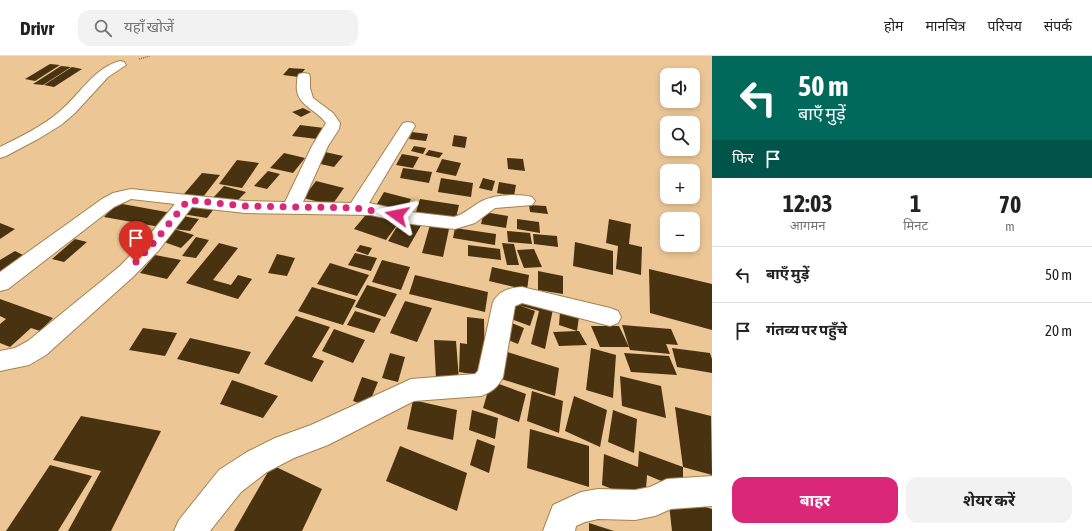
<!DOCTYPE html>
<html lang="hi">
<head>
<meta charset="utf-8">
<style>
  body { margin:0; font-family:"Asap Condensed","Noto Sans Devanagari",sans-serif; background:#f2f2f2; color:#222; height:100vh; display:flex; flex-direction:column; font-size:15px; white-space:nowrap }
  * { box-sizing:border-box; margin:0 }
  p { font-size:13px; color:#767676 }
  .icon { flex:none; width:22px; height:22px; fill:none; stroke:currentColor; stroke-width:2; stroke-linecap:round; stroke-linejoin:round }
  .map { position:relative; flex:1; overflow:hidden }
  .side { display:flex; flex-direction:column; background:#fff; width:380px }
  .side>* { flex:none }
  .top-card { background:#00695c; color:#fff; overflow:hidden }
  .buttons { position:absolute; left:660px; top:12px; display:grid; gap:8px }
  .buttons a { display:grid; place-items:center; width:40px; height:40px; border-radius:8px; background:#fff; box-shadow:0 2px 6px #0003; font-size:20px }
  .pin { position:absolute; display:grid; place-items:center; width:34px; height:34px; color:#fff; margin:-41px -17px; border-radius:50% 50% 50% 0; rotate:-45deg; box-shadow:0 0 4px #0007 }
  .pin .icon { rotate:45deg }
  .me { position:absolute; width:44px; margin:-22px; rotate:282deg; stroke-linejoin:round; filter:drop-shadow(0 0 3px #0008) }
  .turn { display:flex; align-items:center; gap:14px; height:84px; padding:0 20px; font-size:18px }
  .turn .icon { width:52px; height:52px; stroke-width:2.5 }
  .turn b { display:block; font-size:28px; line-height:34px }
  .then { display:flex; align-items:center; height:38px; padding:0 20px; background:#0003; gap:8px; font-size:15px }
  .eta { display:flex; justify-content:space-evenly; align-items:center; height:68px; text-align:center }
  .eta b { font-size:24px; font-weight:700; line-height:28px }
  .action { display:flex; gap:8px; margin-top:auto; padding:8px 20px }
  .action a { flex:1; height:46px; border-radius:12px; background:#db2777; color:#fff; font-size:16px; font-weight:700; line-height:46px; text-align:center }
  .action a+a { background:#f2f2f2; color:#222 }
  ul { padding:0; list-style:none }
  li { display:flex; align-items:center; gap:12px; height:56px; padding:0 20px; border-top:1px solid #e0e0e0 }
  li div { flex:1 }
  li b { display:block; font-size:15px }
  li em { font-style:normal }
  header { display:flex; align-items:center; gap:24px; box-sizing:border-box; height:56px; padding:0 20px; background:#fff; border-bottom:1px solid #e0e0e0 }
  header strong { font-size:19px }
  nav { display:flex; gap:22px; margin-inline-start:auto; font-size:14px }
  .search { width:280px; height:36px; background:#f2f2f2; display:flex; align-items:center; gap:10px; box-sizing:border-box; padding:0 14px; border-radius:12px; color:#767676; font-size:15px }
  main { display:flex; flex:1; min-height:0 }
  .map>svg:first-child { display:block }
  .building { fill:#48320f }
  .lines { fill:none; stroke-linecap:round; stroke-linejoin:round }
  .street-casing { stroke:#a48252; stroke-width:2 }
  .path { stroke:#8f7551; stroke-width:1.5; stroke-dasharray:1 1; stroke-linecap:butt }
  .street { fill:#fff; fill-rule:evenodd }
  .route { stroke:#db2777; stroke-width:7; stroke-dasharray:0 12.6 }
</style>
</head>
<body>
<header>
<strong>Drivr</strong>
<div class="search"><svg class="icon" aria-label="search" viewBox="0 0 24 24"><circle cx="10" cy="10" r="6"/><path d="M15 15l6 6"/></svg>यहाँ खोजें</div>
<nav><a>होम</a><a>मानचित्र</a><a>परिचय</a><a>संपर्क</a></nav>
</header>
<main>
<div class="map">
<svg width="712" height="475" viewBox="0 0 712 475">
  <rect width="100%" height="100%" fill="#ecc795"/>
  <g class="building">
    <path d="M50,8L60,9L35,25L25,23Z"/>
    <path d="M61,10L71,11L43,29L33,28Z"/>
    <path d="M72,11L82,13L54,31L44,29Z"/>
    <path d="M289,12L305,13L299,21L283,19Z"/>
    <path d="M303,52L311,56L301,61L292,56Z"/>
    <path d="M300,69L324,72L317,83L292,80Z"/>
    <path d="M412,76L428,78L426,85L409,83Z"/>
    <path d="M454,79L467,81L465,92L452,90Z"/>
    <path d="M414,90L426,92L423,98L411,95Z"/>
    <path d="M429,94L443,97L439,102L425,99Z"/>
    <path d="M325,96L343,100L334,111L316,107Z"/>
    <path d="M284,97L305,102L293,117L270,112Z"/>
    <path d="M402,98L419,101L413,112L396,109Z"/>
    <path d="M507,102L523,103L525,115L508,113Z"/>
    <path d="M442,103L461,107L456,120L436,116Z"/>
    <path d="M237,104L259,107L242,132L219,128Z"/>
    <path d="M403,112L432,116L429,127L400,122Z"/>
    <path d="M268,115L280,118L267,133L254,130Z"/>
    <path d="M202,117L220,119L203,141L184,138Z"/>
    <path d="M441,122L473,127L471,141L438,136Z"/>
    <path d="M483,122L495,125L492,135L479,132Z"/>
    <path d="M316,125L344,132L332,149L303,142Z"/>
    <path d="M499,126L516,129L514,140L497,137Z"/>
    <path d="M224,130L246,136L234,148L212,143Z"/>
    <path d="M384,136L411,143L403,160L374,153Z"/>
    <path d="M420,143L459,149L456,162L416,156Z"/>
    <path d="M117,147L172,157L160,171L104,161Z"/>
    <path d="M529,149L546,150L548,158L530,156Z"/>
    <path d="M188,150L213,154L207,162L182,158Z"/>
    <path d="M369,155L400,165L386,184L354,173Z"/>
    <path d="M484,156L508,160L506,172L481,168Z"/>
    <path d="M183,160L199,163L190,175L174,173Z"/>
    <path d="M403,161L423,166L408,192L388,185Z"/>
    <path d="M517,163L539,166L540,177L517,173Z"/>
    <path d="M609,163L631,168L629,188L642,191L641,219L616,213L618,190L606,187Z"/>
    <path d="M0,167L15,173L0,183Z"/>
    <path d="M430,169L449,173L443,201L422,197Z"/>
    <path d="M455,172L496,178L495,189L453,182Z"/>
    <path d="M174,173L194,179L181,192L161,185Z"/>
    <path d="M507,175L530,177L532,188L508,186Z"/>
    <path d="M533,178L557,180L558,191L534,188Z"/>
    <path d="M196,181L209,184L196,202L182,200Z"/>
    <path d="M75,183L87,186L64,206L52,203Z"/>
    <path d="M575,186L613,195V219L573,210Z"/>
    <path d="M219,187L238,192L213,224L231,229L238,219L252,223L238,243L186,227Z"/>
    <path d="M502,187L514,188L519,209H507Z"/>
    <path d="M360,189L372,192L368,199L356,195Z"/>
    <path d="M468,189L500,193L501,204L468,200Z"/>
    <path d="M534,193L542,211L524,212L517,194Z"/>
    <path d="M15,195L27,201L0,219V204Z"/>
    <path d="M355,197L377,202L371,215L348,209Z"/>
    <path d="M277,198L295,202L287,220L268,217Z"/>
    <path d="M155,199L181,204L167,223L140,217Z"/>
    <path d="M382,204L410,211L401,234L372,226Z"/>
    <path d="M330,207L369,219L357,240L317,228Z"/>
    <path d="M492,211L529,219L527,234L489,225Z"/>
    <path d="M649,213L712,228V274L650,257Z"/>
    <path d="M538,215L563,220V238L538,234Z"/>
    <path d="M415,219L488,236L485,256L409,238Z"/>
    <path d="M367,229L397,238L385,261L355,251Z"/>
    <path d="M312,231L356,244L343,269L298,255Z"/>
    <path d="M518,242L553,253L545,293L531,288L539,255L518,249L535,255L530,270L511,263Z"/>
    <path d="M0,243L53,262L40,275L31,272L10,291L0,287V268L6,263L0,260Z"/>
    <path d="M405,245L432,252L417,286L390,277Z"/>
    <path d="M355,255L381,263L374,277L347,269Z"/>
    <path d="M560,256L579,261L577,275H579L587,289L559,290L553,276L577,275L559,269Z"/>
    <path d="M296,260L330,271L312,301L324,305L312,326L264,308Z"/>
    <path d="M467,261L484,263L485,320L459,316L460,287L467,288Z"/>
    <path d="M507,265L524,272L518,288L501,281Z"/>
    <path d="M622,269L671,273L678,289L666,288L670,298L630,294Z"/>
    <path d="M591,270H619L629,291H600Z"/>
    <path d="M143,272L177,277L165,300L129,294Z"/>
    <path d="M334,273L365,284L353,307L322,295Z"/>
    <path d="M190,282L251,296L239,318L177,303Z"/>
    <path d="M434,284L456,285L459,324L436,323Z"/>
    <path d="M591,292L616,299L613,342L586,334Z"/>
    <path d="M672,292L710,297L712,303V317L677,311Z"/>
    <path d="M501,294L559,312L555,340L495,321Z"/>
    <path d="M390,297L405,301L398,326L382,322Z"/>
    <path d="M624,297L669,300L677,319L631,316Z"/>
    <path d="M620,320L661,330L666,362L622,350Z"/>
    <path d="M362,321L378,326L368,350L353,345Z"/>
    <path d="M232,324L278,340L263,362L220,348Z"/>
    <path d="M491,325L526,338L519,366L483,352Z"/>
    <path d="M532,335L563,345L559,377L527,365Z"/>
    <path d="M574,340L607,354L600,391L565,375Z"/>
    <path d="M413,344L457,354L453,384L407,373Z"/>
    <path d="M675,351L711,360L712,419L683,411Z"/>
    <path d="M472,354L498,362L495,383L469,374Z"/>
    <path d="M613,354L637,363L634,397L608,386Z"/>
    <path d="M81,360L161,375L111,475H68L101,415L53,404Z"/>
    <path d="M530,373L589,390V431L527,412Z"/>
    <path d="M477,383L495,390L489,417L470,409Z"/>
    <path d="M400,390L467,417L457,455L386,425Z"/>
    <path d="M639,395L683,411V434L647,419L645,446L602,429L604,398L638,411Z"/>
    <path d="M50,409L92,420L58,475H6Z"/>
    <path d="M272,409L322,433L302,475H234Z"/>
    <path d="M668,440L712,453V475H672Z"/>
    <path d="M589,467L614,475H589Z"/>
  </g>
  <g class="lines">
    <defs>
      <g id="street">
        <path d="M120,5L124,6L126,9L108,21L75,57L61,69L38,83L6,100L0,102V91C20,81 41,71 59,56C79,40 93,12 120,5Z"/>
        <path d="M304,17L309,18L310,21V32L313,42L333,57L340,67L339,73L328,90L303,146L351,147L403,67L408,66L413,67L415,70L369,147L411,156L454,161C465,158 472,150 482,145C495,138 519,138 532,141L535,145L532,149L495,152L475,167L455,173L411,168L371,159L245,157L192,151L159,194L134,220L46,299L29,309L0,315V295L15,292L28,285L120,210L145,184L175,148L131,143L114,151L8,233L0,235V216L102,143L113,137L131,133L245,145L285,146L312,90L326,67C315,52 294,49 297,27C297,24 297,21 299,18Z"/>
        <path d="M522,231L610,252L618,255L621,261L618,267L610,270L522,247L515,250L503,321C498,331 492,336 481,340L414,345L328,389L294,402L267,416L241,436L210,475H174L179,464L219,414L247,396L275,382L311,369L411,323L475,318L478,315L493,246C500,234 509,232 522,231Z"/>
        <path d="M712,420V450L671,453L655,460L635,464L598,463L585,466L576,470L575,475H543L553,449L581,436L598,433L635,434L650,431L667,423Z"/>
      </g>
    </defs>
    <use href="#street" class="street-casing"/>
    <path class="path" d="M139,3L150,0"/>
    <use href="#street" class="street"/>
  </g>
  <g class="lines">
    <path class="route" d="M136,206L152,189L188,144L245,150L356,152L397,159"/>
  </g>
</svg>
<div class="buttons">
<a><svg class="icon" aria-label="sound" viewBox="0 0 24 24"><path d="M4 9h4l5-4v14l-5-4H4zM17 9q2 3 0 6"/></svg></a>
<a><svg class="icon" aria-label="search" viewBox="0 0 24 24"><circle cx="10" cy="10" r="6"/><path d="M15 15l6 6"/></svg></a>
<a>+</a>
<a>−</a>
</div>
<div class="pin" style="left:136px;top:206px;background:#d93025"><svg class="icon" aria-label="arrive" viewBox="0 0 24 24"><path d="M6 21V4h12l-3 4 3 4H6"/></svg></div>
<svg class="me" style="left:397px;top:159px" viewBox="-20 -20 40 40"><path d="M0-17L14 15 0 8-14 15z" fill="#db2777" stroke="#fff" stroke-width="4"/></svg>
</div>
<section class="side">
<div class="top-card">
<div class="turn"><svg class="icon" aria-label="left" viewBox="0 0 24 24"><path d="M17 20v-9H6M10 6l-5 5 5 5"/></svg><div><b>50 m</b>बाएँ मुड़ें</div></div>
<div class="then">फिर<svg class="icon" aria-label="arrive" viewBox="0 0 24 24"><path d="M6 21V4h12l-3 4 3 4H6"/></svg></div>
</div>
<div class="eta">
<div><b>12:03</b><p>आगमन</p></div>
<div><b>1</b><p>मिनट</p></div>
<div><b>70</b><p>m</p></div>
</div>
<ul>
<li><svg class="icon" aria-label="left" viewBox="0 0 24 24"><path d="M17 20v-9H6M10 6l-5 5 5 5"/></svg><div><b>बाएँ मुड़ें</b></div><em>50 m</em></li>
<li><svg class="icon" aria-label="arrive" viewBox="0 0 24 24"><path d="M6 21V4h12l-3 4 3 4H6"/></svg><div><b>गंतव्य पर पहुँचे</b></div><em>20 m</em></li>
</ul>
<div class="action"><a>बाहर</a><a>शेयर करें</a></div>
</section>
</main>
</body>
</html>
